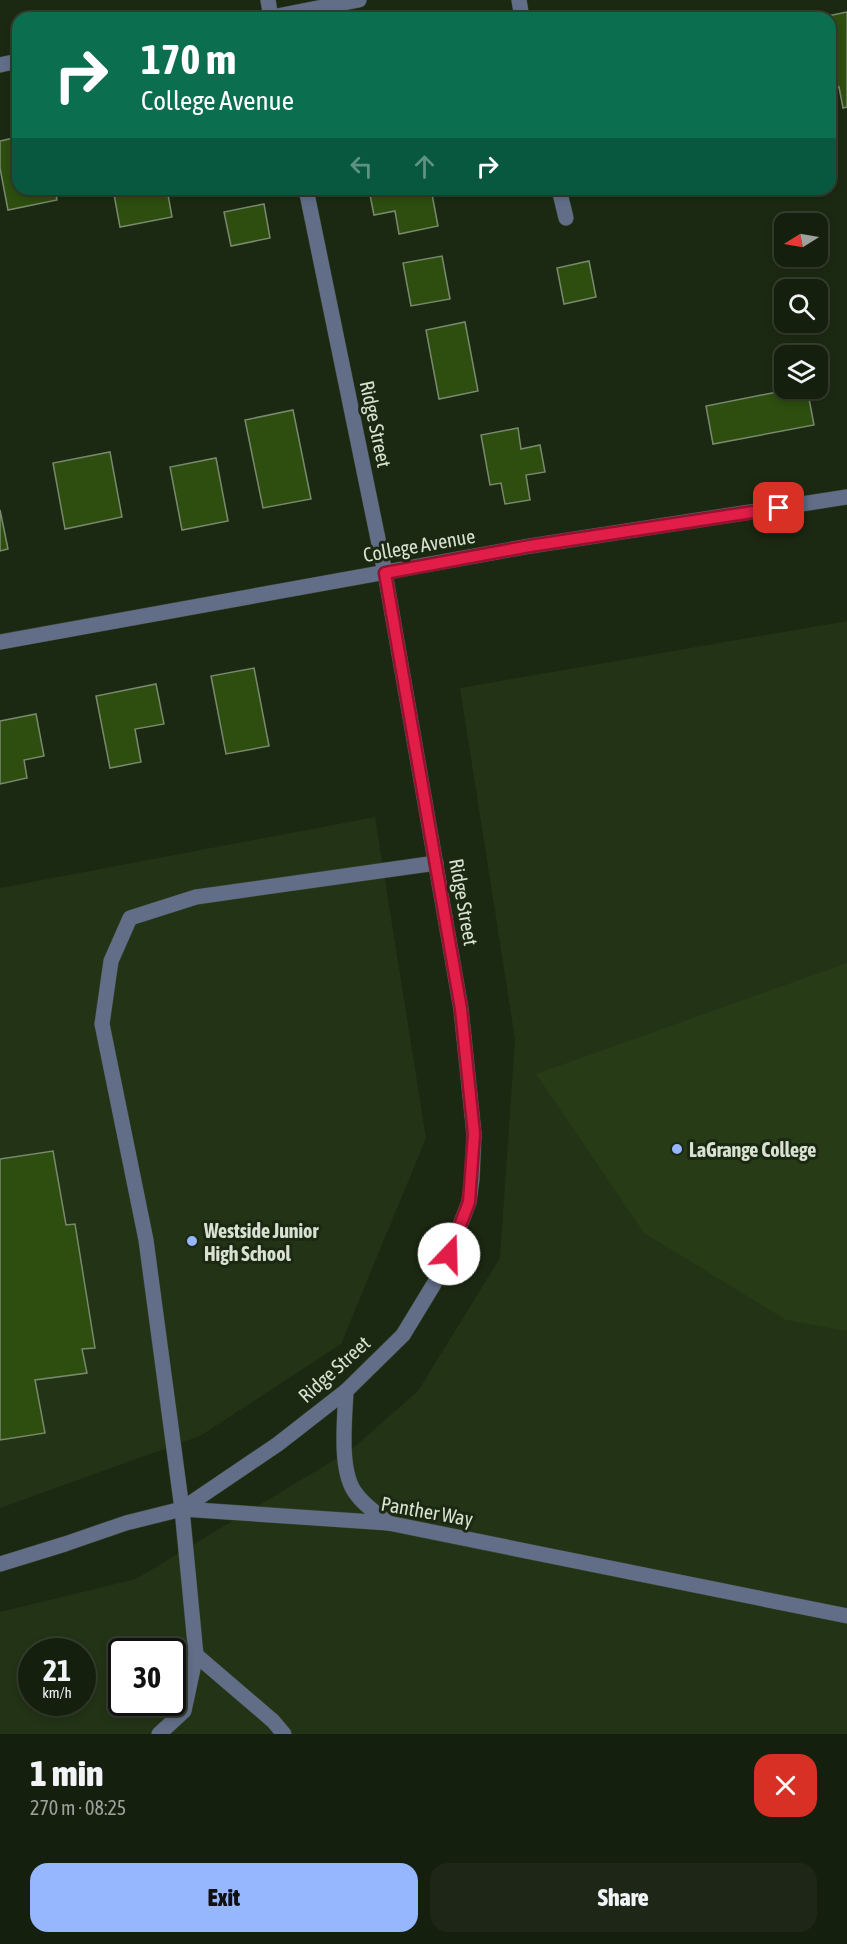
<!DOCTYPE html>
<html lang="en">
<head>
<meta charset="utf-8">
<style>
  body { margin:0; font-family:"Asap Condensed",sans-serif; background:#1e2717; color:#f1f3f6; height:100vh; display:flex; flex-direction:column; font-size:22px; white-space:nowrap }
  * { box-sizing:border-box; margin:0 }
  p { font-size:20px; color:#9da29e }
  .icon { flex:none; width:33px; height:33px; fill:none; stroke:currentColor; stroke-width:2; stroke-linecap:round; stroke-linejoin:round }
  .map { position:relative; height:1734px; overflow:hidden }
  .drawer { display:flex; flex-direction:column; background:#151f0e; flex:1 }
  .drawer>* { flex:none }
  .hud { position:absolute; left:12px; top:12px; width:824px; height:183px; border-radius:18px; box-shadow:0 3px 9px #0003,0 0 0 2px #343d2e; background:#0b6e4f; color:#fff; overflow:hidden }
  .needle { width:39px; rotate:259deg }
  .tools { position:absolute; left:774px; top:213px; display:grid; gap:12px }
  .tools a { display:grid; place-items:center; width:54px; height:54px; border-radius:12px; background:#151f0e; box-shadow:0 3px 9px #0003,0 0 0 2px #343d2e; font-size:30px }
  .speed { position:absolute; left:18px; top:1638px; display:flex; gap:12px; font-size:30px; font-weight:700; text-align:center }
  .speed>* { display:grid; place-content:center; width:78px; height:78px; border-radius:50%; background:#151f0e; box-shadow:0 3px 9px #0003,0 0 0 2px #343d2e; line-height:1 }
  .speed small { font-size:15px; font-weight:400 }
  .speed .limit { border:3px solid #111; border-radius:9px; background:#fff; color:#111 }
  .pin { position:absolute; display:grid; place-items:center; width:51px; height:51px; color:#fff; margin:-26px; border-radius:12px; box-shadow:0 3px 9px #0006 }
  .me { position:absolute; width:66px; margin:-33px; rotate:21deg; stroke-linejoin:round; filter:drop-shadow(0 0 4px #0008) }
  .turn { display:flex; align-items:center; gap:21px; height:126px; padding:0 30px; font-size:27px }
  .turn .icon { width:78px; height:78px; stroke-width:2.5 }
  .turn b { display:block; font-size:42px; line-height:51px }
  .lanes { display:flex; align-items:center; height:57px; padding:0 30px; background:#0003; justify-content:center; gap:30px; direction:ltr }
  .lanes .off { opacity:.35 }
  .round { display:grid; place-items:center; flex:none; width:63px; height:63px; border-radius:18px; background:#1e2717 }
  .headline { display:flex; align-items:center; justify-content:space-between; height:102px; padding:0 30px }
  h1 { font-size:36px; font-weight:800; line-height:45px }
  .action { display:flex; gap:12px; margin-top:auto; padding:12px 30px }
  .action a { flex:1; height:69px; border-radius:18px; background:#96b6fd; color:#111; font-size:24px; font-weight:800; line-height:69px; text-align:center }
  .action a+a { background:#1e2717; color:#f1f3f6 }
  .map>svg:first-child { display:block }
  .built { fill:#233316; fill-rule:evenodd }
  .green { fill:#263b16 }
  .building { fill:#2d4e0e; stroke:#78896e; stroke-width:1.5 }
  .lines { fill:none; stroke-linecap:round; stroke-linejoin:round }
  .minor-casing { stroke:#36432d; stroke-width:16 }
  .minor { stroke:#626e88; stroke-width:15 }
  .route-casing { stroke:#92132f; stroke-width:15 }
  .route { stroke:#e11d48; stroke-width:10 }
  .poi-dot { fill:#96b6fd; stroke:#1c2912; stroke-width:2 }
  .labels { text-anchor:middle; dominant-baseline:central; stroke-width:6; stroke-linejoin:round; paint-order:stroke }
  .street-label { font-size:20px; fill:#d8e1d2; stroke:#1c2912 }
  .poi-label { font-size:20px; font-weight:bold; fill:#d8e1d2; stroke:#1c2912; text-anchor:start }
</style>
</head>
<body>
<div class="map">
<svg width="847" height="1734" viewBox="0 0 847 1734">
  <rect width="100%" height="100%" fill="#1c2912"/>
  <g class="built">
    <path d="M847,621V1734H0V1612L136,1579L351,1450L418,1391L500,1258L515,1039L460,688ZM32,1652H82V1702H32ZM122,1652H172V1702H122Z"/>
    <path d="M375,817L426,1138L341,1344L200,1436L0,1508V888Z"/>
  </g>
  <path class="green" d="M847,963V1331L786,1320L644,1233L536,1074Z"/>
  <g class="building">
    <path d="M847,12V107L843,108L839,87L830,89V18H818Z"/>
    <path d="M18,137V189H55L57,200L8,210L0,168V141Z"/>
    <path d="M113,189H167L172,217L120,227Z"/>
    <path d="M399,189H431L438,226L399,234L395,211L374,215L370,195Z"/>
    <path d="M264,204L270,238L231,246L224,212Z"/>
    <path d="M442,256L450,299L411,306L403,263Z"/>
    <path d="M589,261L596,297L564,304L557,268Z"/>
    <path d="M465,322L478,391L439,399L426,330Z"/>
    <path d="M797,388H807L814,425L713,444L706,406Z"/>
    <path d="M293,410L311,499L263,508L245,420Z"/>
    <path d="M518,428L521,449L540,445L545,472L526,475L530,500L505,504L501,483L490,485L481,435Z"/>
    <path d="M110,452L122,517L65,529L53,463Z"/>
    <path d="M216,458L228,521L182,530L170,467Z"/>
    <path d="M0,510L8,549L0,551Z"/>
    <path d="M254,668L269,746L226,754L211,676Z"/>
    <path d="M156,684L164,724L135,729L141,762L110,768L96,696Z"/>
    <path d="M36,714L44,756L24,760L27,778L0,784V721Z"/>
    <path d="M53,1151L66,1225L75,1224L95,1348L82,1349L87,1373L35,1380L45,1433L0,1440V1159Z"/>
  </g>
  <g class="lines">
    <defs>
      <g id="minor">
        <path d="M268,0L271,18"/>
        <path d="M519,0L522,18"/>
        <path d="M267,18L359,0"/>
        <path d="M0,65L18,61"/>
        <path d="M559,189L566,218"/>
        <path d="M0,642L530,546L847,497"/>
        <path d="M346,1391C345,1418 338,1473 357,1495C365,1506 378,1514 388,1523"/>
        <path d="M182,1509L278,1444L346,1391L403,1335L434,1284L449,1254L469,1202L472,1179L474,1134L461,1009L385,573L306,189"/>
        <path d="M0,1564L65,1544L126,1523L182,1509L388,1523L847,1616"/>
        <path d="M196,1655L273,1721L284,1734"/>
        <path d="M159,1734L184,1711L196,1655L182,1509L146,1240L102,1024L111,961L130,918L196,897L436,863"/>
      </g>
    </defs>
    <use href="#minor" class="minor-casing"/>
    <use href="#minor" class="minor"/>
  </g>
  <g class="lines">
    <defs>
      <path id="route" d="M449,1254L469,1202L474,1134L461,1009L385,573L530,546L779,508"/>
    </defs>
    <use href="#route" class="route-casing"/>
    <use href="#route" class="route"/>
  </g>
  <g class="poi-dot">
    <circle cx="677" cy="1149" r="6"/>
    <circle cx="192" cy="1241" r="6"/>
  </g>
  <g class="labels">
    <g class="street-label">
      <text transform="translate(376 424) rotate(78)">Ridge Street</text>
      <text transform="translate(419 545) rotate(-10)">College Avenue</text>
      <text transform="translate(464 902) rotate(80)">Ridge Street</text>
      <text transform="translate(334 1369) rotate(-42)">Ridge Street</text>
      <text transform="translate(427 1511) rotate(10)">Panther Way</text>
    </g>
    <g class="poi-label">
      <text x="689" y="1149">LaGrange College</text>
      <text x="204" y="1230">Westside Junior<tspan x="204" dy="23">High School</tspan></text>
    </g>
  </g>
</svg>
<div class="tools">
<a><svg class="needle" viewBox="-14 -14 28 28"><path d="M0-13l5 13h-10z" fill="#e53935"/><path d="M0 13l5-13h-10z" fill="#9da29e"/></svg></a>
<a><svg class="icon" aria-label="search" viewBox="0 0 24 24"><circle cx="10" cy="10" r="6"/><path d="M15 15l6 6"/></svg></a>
<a><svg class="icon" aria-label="layers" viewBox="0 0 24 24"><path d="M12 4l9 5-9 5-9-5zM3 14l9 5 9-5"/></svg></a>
</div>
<div class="speed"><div>21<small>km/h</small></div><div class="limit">30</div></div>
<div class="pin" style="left:779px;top:508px;background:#d93025"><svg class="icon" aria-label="arrive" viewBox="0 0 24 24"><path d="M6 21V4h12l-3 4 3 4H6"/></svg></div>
<svg class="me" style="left:449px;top:1254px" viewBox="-20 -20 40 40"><circle r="19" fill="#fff"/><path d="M0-13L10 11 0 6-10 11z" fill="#e11d48"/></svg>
<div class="hud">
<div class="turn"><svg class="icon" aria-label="right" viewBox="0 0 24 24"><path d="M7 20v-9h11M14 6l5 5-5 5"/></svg><div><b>170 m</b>College Avenue</div></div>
<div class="lanes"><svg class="icon off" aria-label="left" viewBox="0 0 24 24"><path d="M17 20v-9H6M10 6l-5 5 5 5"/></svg><svg class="icon off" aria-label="ahead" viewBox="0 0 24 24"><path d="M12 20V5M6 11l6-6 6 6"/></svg><svg class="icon" aria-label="right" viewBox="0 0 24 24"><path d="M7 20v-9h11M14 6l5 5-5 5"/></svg></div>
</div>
</div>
<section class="drawer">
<div class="headline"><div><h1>1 min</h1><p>270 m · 08:25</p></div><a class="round" style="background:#d93025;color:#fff"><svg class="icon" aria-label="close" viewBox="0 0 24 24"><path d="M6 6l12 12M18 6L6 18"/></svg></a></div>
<div class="action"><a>Exit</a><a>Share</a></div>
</section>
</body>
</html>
